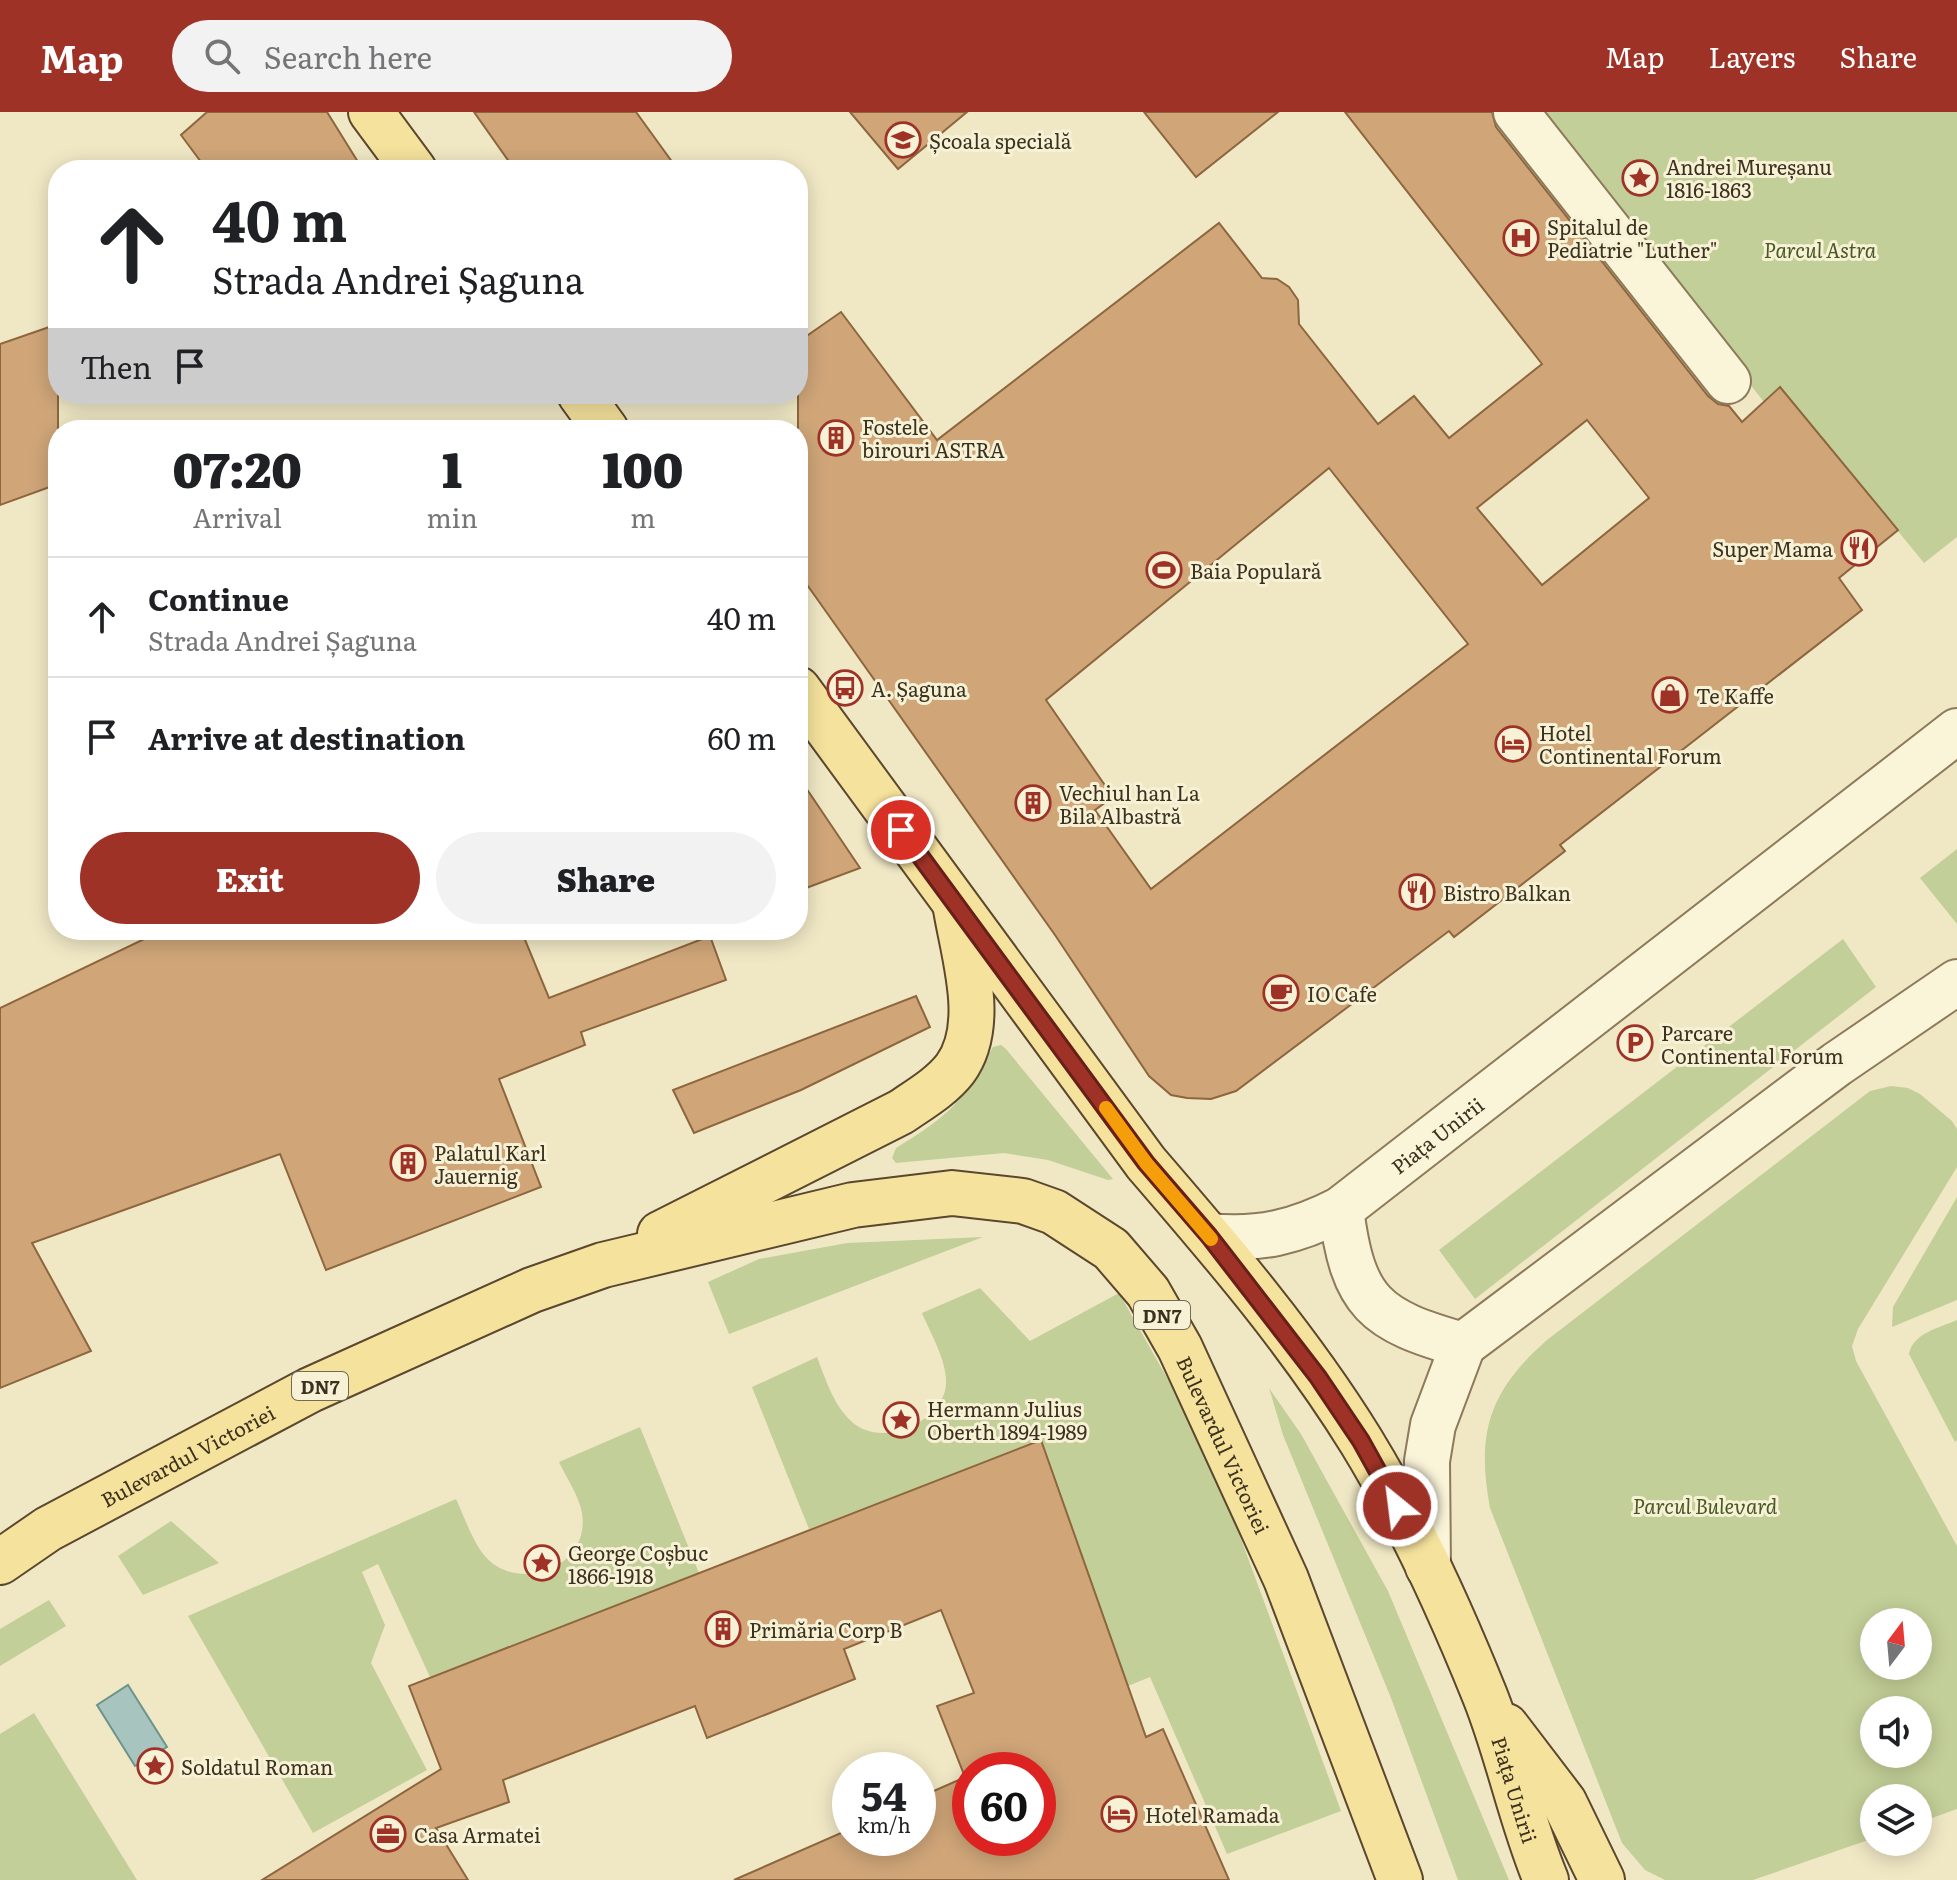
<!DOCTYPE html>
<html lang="en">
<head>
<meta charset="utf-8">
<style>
  body { margin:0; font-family:Literata,serif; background:#f2f2f2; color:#202124; height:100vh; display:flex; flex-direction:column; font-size:30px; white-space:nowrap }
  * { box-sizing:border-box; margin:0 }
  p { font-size:26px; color:#757577 }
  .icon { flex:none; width:44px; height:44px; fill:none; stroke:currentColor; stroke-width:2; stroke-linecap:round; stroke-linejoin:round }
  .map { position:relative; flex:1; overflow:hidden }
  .drawer { position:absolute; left:48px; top:308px; width:760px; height:520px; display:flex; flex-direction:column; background:#fff; border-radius:32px; box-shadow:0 4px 20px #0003 }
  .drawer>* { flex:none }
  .banner { position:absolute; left:48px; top:48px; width:760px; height:244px; border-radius:32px; box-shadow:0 4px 20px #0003; background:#fff; color:#202124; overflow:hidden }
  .needle { width:52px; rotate:16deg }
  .fabs { position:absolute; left:1860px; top:1496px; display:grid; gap:16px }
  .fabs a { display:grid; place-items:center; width:72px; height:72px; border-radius:50%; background:#fff; box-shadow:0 4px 20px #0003; font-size:40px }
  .speed { position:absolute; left:832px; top:1640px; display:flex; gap:16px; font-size:40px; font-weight:700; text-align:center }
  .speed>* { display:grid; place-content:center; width:104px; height:104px; border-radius:50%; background:#fff; box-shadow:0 4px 20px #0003; line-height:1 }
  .speed small { font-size:20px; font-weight:400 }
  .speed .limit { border:12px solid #d22; background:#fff; color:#111 }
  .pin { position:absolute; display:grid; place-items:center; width:68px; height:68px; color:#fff; margin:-34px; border:4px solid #fff; border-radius:50%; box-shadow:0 2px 8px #0007 }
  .me { position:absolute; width:88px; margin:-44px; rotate:331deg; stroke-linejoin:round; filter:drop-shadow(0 0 6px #0008) }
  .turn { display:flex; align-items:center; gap:28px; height:168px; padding:0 32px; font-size:36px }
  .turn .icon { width:104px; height:104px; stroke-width:2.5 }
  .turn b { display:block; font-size:56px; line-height:68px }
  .then { display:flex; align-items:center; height:76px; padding:0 32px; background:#0003; gap:16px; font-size:30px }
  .eta { display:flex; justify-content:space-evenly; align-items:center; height:136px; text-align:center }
  .eta b { font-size:48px; font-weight:800; line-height:56px }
  .button { display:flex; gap:16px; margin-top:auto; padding:16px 32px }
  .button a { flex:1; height:92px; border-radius:48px; background:#9f3227; color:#fff; font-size:32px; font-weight:800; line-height:92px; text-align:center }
  .button a+a { background:#f2f2f2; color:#202124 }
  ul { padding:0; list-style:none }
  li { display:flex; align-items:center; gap:24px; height:120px; padding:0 32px; border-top:2px solid #e0e0e0 }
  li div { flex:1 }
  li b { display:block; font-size:30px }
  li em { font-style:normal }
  header { display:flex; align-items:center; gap:48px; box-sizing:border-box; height:112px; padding:0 40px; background:#9f3227; color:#fff }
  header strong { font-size:38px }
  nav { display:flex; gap:44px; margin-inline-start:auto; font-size:28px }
  .search { width:560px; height:72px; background:#f2f2f2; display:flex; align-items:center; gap:20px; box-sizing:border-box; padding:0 28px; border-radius:44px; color:#757577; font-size:30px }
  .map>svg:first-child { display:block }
  .green { fill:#c3cf98; fill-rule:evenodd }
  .water { fill:#a7c4be; stroke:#6d938d; stroke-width:2 }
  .building { fill:#d0a679; stroke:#8d663e; stroke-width:2; fill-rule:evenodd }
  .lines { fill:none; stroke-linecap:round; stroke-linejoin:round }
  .minor-casing { stroke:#8d7a5a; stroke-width:48 }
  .major-casing { stroke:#5a472e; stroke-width:48 }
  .minor { stroke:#faf4d9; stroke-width:44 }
  .major { stroke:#f5e29c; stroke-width:44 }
  .route-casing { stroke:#672019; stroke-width:20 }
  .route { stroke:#9f3227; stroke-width:14 }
  .slow { stroke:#f59e0b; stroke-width:14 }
  .labels { text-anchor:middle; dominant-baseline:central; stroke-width:6; stroke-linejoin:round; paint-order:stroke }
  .shield { fill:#f7f1d5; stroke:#746a55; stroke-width:2 }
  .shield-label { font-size:18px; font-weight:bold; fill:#3c301e }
  .poi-label { font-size:20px; fill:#3c301e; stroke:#f7f1d5; text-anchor:start }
  .park-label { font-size:20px; font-style:italic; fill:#475924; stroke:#f7f1d5 }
  .street-label { font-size:20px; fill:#3c301e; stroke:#f7f1d5 }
</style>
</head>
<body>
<header>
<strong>Map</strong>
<div class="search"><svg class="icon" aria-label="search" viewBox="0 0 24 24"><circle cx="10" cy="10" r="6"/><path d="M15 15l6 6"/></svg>Search here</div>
<nav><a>Map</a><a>Layers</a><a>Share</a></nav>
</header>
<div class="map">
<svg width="1957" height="1768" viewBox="0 0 1957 1768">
  <rect width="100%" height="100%" fill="#f0e8c5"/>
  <g class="green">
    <path d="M1535,0H1957V425L1924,451L1781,276L1764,290Z"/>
    <path d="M1957,737V812L1920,766Z"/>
    <path d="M1843,827L1876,875L1475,1187L1439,1138Z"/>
    <path d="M1001,933L1006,937L1113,1067L1108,1068L1048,1048L1004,1041L896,1051L892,1046L896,1036C950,1003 963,990 993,935Z"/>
    <path d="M1891,974L1908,976L1920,982L1952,1009L1957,1017V1055L1858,1217L1852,1234L1856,1249L1957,1434V1697L1918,1711V1686H1874V1726L1753,1768H1665L1645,1758L1622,1731L1490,1396C1476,1321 1489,1279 1547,1228L1870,979ZM1874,1510H1918V1554H1874ZM1874,1598H1918V1642H1874Z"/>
    <path d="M1957,1085V1188L1892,1215L1893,1195Z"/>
    <path d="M983,1125L729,1222L708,1170L759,1147L847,1131Z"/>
    <path d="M980,1176L1030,1229L1119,1181L1209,1340L1341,1699L1227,1742L1150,1565L1128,1574L1041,1328L809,1417L752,1275L817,1245C826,1268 833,1292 851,1309C878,1335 931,1315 944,1282C953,1258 931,1223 922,1201Z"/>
    <path d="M1957,1208V1328L1955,1330L1909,1242C1913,1221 1939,1216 1957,1208Z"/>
    <path d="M1269,1276L1301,1322L1388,1479L1509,1768H1458L1391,1586L1283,1323Z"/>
    <path d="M640,1315L699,1461L430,1565L378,1452L362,1460L385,1513L371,1551L427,1658L313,1721L188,1504L456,1387C464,1404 472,1428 484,1443C517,1483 591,1456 582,1401C579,1384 566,1365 559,1350Z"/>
    <path d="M171,1409L219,1451L143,1483L118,1444Z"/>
    <path d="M49,1488L66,1514L0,1554V1517Z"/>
    <path d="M34,1601L137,1768H0V1622Z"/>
  </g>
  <path class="water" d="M128,1573L167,1635L135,1654L97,1593Z"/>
  <g class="building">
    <path d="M207,0H327L363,58H207L181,23Z"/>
    <path d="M474,0H636L678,58H515Z"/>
    <path d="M850,0H967L898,57Z"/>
    <path d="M1144,0H1278L1196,65Z"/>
    <path d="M1345,0H1492L1496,15L1708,284L1718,292L1729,294L1742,310L1780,275L1898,418L1839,466L1862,498L1560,733L1565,739L1454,825L1449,819L1236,979L1211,987L1187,986L1171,983L1149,964L1055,823L798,460V230L841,200L937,328L1219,111L1262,166L1277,167L1289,175L1298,188L1299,212L1378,312L1414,284L1449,326L1542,252ZM1587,308L1649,386L1542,473L1477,396ZM1329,356L1468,532L1151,777L1095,698L1113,685L1046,588Z"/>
    <path d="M58,212V372L0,393V232Z"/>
    <path d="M798,664L860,756L798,779Z"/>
    <path d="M163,818H521L549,886L710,824L726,868L581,920L585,933L499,967L541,1075L326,1158L280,1042L32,1131L91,1239L0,1276V896Z"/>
    <path d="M916,884L930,915L801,978L694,1021L673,978Z"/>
    <path d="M1041,1328L1146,1625L1163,1617L1229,1768H734L850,1717V1726H918V1686L970,1663V1726H1038V1658L963,1660L937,1594L974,1581L941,1498L844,1537L855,1567L707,1626L695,1594L503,1668L509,1690L436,1716L468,1768H262L441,1657L409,1574Z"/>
  </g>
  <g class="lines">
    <defs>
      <g id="minor">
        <path d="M1516,0L1728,269"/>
        <path d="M1341,1097C1353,1192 1375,1208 1463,1233"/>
        <path id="s1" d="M1209,1124C1259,1129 1296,1120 1341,1097L1957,619"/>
        <path d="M1428,1455L1427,1349L1433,1313L1463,1233L1837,952L1957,870"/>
      </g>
      <g id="major">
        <path d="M371,0L414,58"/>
        <path d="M580,282L606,318"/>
        <path id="s2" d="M798,577L1146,1051C1222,1139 1300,1230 1361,1329C1410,1409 1450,1497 1485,1584C1509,1644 1521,1709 1546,1768"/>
        <path d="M660,1122L901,1000C920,987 941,975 955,957C987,914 964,845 956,797"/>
        <path id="s3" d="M0,1450L48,1417L310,1278L532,1178L603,1153L853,1093L952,1081L1023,1089L1054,1100L1111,1137L1148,1180L1180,1236L1286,1467L1400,1768"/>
        <path d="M1506,1614L1564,1690L1602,1768"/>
      </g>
    </defs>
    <use href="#minor" class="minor-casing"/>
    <use href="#major" class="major-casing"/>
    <use href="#minor" class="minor"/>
    <use href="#major" class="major"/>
  </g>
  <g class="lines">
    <defs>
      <path id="route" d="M901,718L1146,1051L1209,1124L1318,1265L1361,1329L1397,1394"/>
    </defs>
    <use href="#route" class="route-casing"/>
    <use href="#route" class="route"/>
    <path class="slow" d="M1106,996L1146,1051L1211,1127"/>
  </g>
  <defs>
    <symbol id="school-ring" viewBox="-11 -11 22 22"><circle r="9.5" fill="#f7f1d5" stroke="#9f3227" stroke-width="1.5"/><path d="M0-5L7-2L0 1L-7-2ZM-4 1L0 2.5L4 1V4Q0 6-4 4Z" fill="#9f3227"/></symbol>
    <symbol id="sight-ring" viewBox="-11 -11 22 22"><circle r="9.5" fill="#f7f1d5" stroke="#9f3227" stroke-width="1.5"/><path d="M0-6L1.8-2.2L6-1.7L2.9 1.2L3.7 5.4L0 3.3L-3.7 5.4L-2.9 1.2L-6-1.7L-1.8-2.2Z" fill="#9f3227"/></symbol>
    <symbol id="hospital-ring" viewBox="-11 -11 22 22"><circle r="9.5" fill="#f7f1d5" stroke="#9f3227" stroke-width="1.5"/><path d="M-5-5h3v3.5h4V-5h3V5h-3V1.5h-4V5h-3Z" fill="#9f3227"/></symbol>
    <symbol id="building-ring" viewBox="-11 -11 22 22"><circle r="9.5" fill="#f7f1d5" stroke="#9f3227" stroke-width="1.5"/><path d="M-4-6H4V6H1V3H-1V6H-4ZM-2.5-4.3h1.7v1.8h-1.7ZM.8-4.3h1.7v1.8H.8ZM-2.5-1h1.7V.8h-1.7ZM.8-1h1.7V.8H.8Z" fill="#9f3227"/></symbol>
    <symbol id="restaurant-ring" viewBox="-11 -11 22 22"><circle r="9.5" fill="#f7f1d5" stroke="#9f3227" stroke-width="1.5"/><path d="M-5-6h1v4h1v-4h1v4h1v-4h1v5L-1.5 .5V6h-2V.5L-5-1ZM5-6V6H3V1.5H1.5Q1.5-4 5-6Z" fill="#9f3227"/></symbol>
    <symbol id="stadium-ring" viewBox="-11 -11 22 22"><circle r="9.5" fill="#f7f1d5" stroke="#9f3227" stroke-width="1.5"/><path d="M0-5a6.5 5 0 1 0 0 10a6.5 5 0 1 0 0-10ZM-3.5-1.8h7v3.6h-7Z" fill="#9f3227"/></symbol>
    <symbol id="bus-ring" viewBox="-11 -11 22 22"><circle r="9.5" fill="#f7f1d5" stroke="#9f3227" stroke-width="1.5"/><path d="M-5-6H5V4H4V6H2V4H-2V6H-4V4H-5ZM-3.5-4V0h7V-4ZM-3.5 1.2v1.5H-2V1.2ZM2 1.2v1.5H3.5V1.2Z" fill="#9f3227"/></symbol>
    <symbol id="shop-ring" viewBox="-11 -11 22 22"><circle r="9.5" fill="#f7f1d5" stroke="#9f3227" stroke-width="1.5"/><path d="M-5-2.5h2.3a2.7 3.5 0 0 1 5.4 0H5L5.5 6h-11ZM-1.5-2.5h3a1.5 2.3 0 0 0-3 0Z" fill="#9f3227"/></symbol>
    <symbol id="hotel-ring" viewBox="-11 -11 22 22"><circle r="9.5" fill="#f7f1d5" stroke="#9f3227" stroke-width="1.5"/><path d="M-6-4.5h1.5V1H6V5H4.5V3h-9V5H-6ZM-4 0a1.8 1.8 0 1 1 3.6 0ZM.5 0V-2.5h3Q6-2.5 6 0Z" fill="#9f3227"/></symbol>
    <symbol id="cafe-ring" viewBox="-11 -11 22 22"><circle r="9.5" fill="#f7f1d5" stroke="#9f3227" stroke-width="1.5"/><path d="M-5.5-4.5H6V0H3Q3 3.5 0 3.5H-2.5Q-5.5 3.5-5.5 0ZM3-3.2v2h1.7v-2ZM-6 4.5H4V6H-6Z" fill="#9f3227"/></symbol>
    <symbol id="parking-ring" viewBox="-11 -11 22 22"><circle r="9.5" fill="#f7f1d5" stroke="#9f3227" stroke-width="1.5"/><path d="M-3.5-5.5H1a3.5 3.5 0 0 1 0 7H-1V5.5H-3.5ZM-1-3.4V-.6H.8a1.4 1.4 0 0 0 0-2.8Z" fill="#9f3227"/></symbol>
    <symbol id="office-ring" viewBox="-11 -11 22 22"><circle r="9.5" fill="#f7f1d5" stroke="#9f3227" stroke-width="1.5"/><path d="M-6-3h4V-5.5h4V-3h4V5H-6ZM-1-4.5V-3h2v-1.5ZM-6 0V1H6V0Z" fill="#9f3227"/></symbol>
  </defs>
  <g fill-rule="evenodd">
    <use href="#school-ring" x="883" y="8" width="40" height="40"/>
    <use href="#sight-ring" x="1620" y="46" width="40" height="40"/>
    <use href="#hospital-ring" x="1501" y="106" width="40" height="40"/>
    <use href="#building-ring" x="816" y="306" width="40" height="40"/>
    <use href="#restaurant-ring" x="1839" y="416" width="40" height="40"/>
    <use href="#stadium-ring" x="1144" y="438" width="40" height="40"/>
    <use href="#bus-ring" x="825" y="556" width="40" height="40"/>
    <use href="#shop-ring" x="1650" y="563" width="40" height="40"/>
    <use href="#hotel-ring" x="1493" y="612" width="40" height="40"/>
    <use href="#building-ring" x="1013" y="671" width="40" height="40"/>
    <use href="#restaurant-ring" x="1397" y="760" width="40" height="40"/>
    <use href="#cafe-ring" x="1261" y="861" width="40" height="40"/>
    <use href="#parking-ring" x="1615" y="911" width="40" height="40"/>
    <use href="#building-ring" x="388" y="1031" width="40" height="40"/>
    <use href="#sight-ring" x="881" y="1288" width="40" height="40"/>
    <use href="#sight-ring" x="522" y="1431" width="40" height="40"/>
    <use href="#building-ring" x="703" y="1497" width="40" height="40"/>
    <use href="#sight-ring" x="135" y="1634" width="40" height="40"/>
    <use href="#hotel-ring" x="1099" y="1682" width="40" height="40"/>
    <use href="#office-ring" x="368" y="1702" width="40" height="40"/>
  </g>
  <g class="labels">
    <g class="shield">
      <rect x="1134" y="1189" width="56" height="28" rx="6"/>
      <rect x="292" y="1260" width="56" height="28" rx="6"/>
    </g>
    <g class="shield-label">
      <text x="1162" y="1203">DN7</text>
      <text x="320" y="1274">DN7</text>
    </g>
    <g class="poi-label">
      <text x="929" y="28">Școala specială</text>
      <text x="1666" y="54">Andrei Mureșanu<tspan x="1666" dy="23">1816-1863</tspan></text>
      <text x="1547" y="114">Spitalul de<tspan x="1547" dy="23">Pediatrie "Luther"</tspan></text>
      <text x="862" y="314">Fostele<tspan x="862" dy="23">birouri ASTRA</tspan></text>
      <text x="1833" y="436" text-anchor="end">Super Mama</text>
      <text x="1190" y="458">Baia Populară</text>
      <text x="871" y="576">A. Șaguna</text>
      <text x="1696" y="583">Te Kaffe</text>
      <text x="1539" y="620">Hotel<tspan x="1539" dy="23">Continental Forum</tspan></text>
      <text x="1059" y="680">Vechiul han La<tspan x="1059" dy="23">Bila Albastră</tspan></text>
      <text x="1443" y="780">Bistro Balkan</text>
      <text x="1307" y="881">IO Cafe</text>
      <text x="1661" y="920">Parcare<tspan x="1661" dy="23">Continental Forum</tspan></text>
      <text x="434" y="1040">Palatul Karl<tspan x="434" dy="23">Jauernig</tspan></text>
      <text x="927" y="1296">Hermann Julius<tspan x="927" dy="23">Oberth 1894-1989</tspan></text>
      <text x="568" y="1440">George Coșbuc<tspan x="568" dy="23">1866-1918</tspan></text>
      <text x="749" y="1517">Primăria Corp B</text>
      <text x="181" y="1654">Soldatul Roman</text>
      <text x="1145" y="1702">Hotel Ramada</text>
      <text x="414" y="1722">Casa Armatei</text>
    </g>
    <g class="park-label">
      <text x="1820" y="137">Parcul Astra</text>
      <text x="1705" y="1393">Parcul Bulevard</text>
    </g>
    <g class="street-label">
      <text stroke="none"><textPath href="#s1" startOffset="258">Piața Unirii</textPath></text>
      <text stroke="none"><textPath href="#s3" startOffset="1430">Bulevardul Victoriei</textPath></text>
      <text stroke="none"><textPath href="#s3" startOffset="216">Bulevardul Victoriei</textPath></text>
      <text stroke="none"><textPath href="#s2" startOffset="1322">Piața Unirii</textPath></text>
    </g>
  </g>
</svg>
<div class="fabs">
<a><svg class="needle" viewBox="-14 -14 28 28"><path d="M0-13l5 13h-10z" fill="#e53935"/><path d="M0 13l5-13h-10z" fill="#757577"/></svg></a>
<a><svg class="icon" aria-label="sound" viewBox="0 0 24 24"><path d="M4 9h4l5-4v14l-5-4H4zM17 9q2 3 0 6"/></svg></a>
<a><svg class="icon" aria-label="layers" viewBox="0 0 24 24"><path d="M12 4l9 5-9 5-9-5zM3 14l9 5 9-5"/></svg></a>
</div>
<div class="speed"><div>54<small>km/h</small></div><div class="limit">60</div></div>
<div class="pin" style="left:901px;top:718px;background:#d93025"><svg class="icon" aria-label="arrive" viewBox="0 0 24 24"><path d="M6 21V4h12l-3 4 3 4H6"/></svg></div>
<svg class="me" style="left:1397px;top:1394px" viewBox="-20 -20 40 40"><circle r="17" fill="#9f3227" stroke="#fff" stroke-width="3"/><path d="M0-11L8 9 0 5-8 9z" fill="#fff"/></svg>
<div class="banner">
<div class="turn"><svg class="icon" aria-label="ahead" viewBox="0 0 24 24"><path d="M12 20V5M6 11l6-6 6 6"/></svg><div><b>40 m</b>Strada Andrei Șaguna</div></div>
<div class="then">Then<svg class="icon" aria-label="arrive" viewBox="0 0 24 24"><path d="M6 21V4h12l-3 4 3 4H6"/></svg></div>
</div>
<section class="drawer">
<div class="eta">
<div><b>07:20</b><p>Arrival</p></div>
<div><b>1</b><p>min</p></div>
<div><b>100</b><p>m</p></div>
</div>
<ul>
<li><svg class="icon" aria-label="ahead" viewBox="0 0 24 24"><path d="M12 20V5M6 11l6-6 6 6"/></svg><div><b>Continue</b><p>Strada Andrei Șaguna</p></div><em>40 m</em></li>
<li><svg class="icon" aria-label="arrive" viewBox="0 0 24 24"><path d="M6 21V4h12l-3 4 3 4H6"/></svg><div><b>Arrive at destination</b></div><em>60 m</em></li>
</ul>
<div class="button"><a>Exit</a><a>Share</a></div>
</section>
</div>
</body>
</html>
